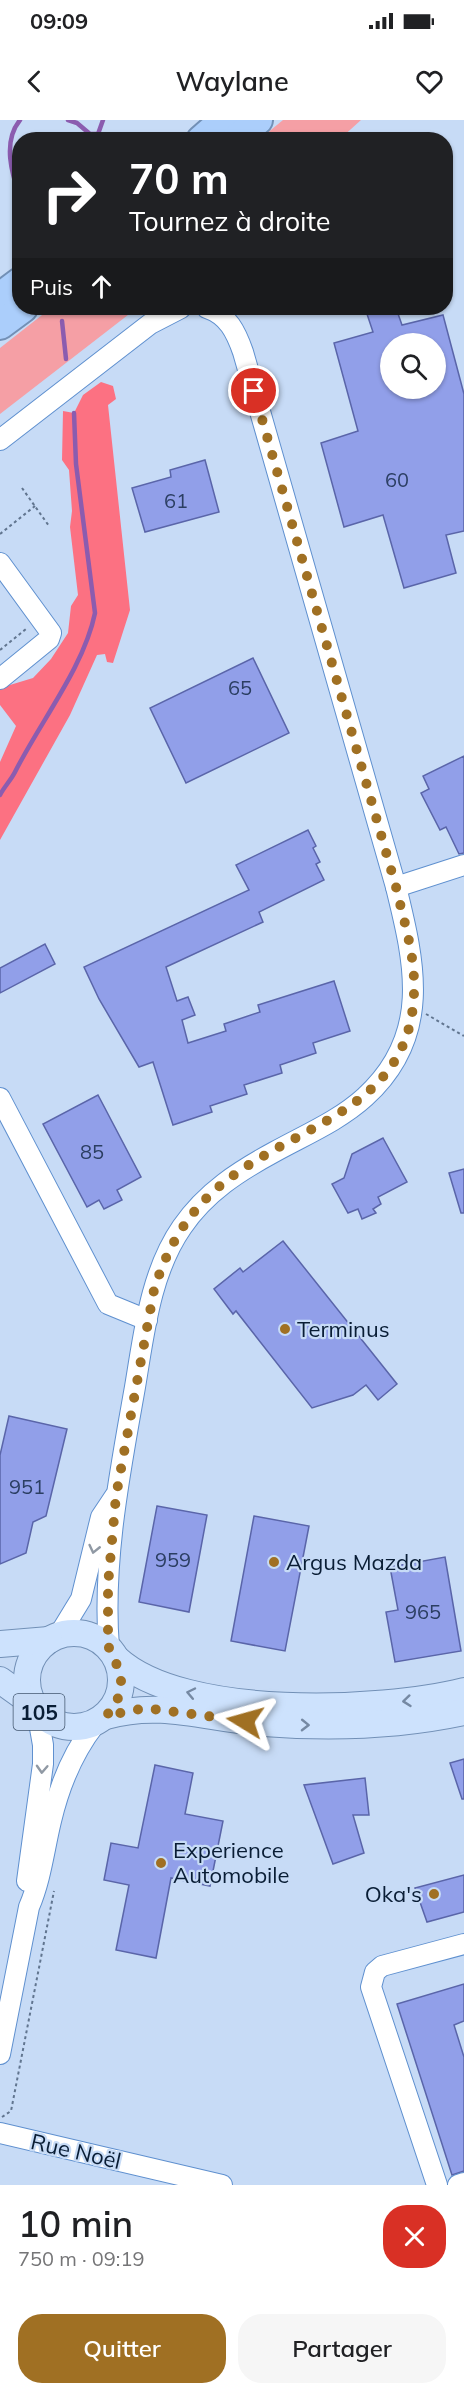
<!DOCTYPE html>
<html lang="fr">
<head>
<meta charset="utf-8">
<style>
  body { margin:0; font-family:Mulish,sans-serif; background:#f6f6f6; color:#202124; height:100vh; display:flex; flex-direction:column; font-size:22px; white-space:nowrap }
  * { box-sizing:border-box; margin:0 }
  p { font-size:20px; color:#757577 }
  .icon { flex:none; width:33px; height:33px; fill:none; stroke:currentColor; stroke-width:2; stroke-linecap:round; stroke-linejoin:round }
  .map { position:relative; height:2065px; overflow:hidden }
  .drawer { display:flex; flex-direction:column; background:#fff; flex:1 }
  .drawer>* { flex:none }
  .banner { position:absolute; left:12px; top:12px; width:441px; height:183px; border-radius:24px; box-shadow:0 2px 4px #0004; background:#202124; color:#fff; overflow:hidden }
  .buttons { position:absolute; left:380px; top:213px; display:grid; gap:12px }
  .buttons a { display:grid; place-items:center; width:66px; height:66px; border-radius:50%; background:#fff; box-shadow:0 2px 4px #0004; font-size:30px }
  .pin { position:absolute; display:grid; place-items:center; width:51px; height:51px; color:#fff; margin:-26px; border:3px solid #fff; border-radius:50%; box-shadow:0 2px 6px #0007 }
  .me { position:absolute; width:66px; margin:-33px; rotate:278deg; stroke-linejoin:round; filter:drop-shadow(0 0 4px #0008) }
  .turn { display:flex; align-items:center; gap:21px; height:126px; padding:0 18px; font-size:27px }
  .turn .icon { width:78px; height:78px; stroke-width:2.5 }
  .turn b { display:block; font-size:42px; line-height:51px }
  .then { display:flex; align-items:center; height:57px; padding:0 18px; background:#0003; gap:12px; font-size:22px }
  .round { display:grid; place-items:center; flex:none; width:63px; height:63px; border-radius:24px; background:#f6f6f6 }
  .summary { display:flex; align-items:center; justify-content:space-between; height:102px; padding:0 18px }
  h1 { font-size:36px; font-weight:600; line-height:45px }
  .cta { display:flex; gap:12px; margin-top:auto; padding:12px 18px }
  .cta a { flex:1; height:69px; border-radius:24px; background:#a07023; color:#fff; font-size:24px; font-weight:600; line-height:69px; text-align:center }
  .cta a+a { background:#f6f6f6; color:#202124 }
  .status { display:flex; justify-content:space-between; align-items:center; height:42px; padding:0 30px; background:#fff; direction:ltr }
  .status svg { height:16px; fill:currentColor }
  header { display:flex; justify-content:space-between; align-items:center; height:78px; padding:0 18px; background:#fff; font-size:27px; font-weight:600 }
  .map>svg:first-child { display:block }
  .green { fill:#f59fa5 }
  .forest { fill:#fc7182 }
  .lines { fill:none; stroke-linecap:round; stroke-linejoin:round }
  .stream { stroke:#8b5caf; stroke-width:4.5 }
  .building { fill:#919fe9; stroke:#5a65a9; stroke-width:1.5; fill-rule:evenodd }
  .minor-casing { stroke:#5f90cf; stroke-width:22 }
  .major-casing { stroke:#7290b6; stroke-width:28 }
  .highway-casing { stroke:#7290b6; stroke-width:32 }
  .path { stroke:#61758f; stroke-width:2; stroke-dasharray:3 3; stroke-linecap:butt }
  .minor { stroke:#fff; stroke-width:20 }
  .major { stroke:#cde2fd; stroke-width:26 }
  .highway { stroke:#abcefb; stroke-width:28 }
  .oneway { stroke:#9099a4 }
  .oneway2 { stroke:#7589a3 }
  .route { stroke:#a07023; stroke-width:10; stroke-dasharray:0 18 }
  .poi-dot { fill:#a07023; stroke:#c7dbf6; stroke-width:2 }
  .labels { text-anchor:middle; dominant-baseline:central; stroke-width:4.5; stroke-linejoin:round; paint-order:stroke }
  .number-label { font-size:20px; fill:#2b3e62 }
  .shield { fill:#c7dbf6; stroke:#42566f; stroke-width:1.5 }
  .shield-label { font-size:21px; font-weight:bold; fill:#091d35 }
  .poi-label { font-size:22px; fill:#091d35; stroke:#c7dbf6; text-anchor:start }
  .street-label { font-size:22px; fill:#091d35; stroke:#c7dbf6 }
</style>
</head>
<body>
<div class="status"><b>09:09</b><svg viewBox="0 0 49 12"><path d="M0 12V9h3v3zM5 12V6h3v6zM10 12V3h3v9zM15 12V0h3v12zM26 1h20v11H26zM47 4h2v5h-2z"/></svg></div>
<header><svg class="icon" aria-label="back" viewBox="0 0 24 24"><path d="M15 5l-7 7 7 7"/></svg>Waylane<svg class="icon" aria-label="heart" viewBox="0 0 24 24"><path d="M12 20l-8-8c-3-5 5-10 8-4 3-6 11-1 8 4z"/></svg></header>
<div class="map">
<svg width="464" height="2065" viewBox="0 0 464 2065">
  <rect width="100%" height="100%" fill="#c7dbf6"/>
  <g class="green">
    <path d="M283,0H361L340,19H260Z"/>
    <path d="M51,188H137L0,294V228Z"/>
  </g>
  <path class="forest" d="M101,262L113,266L116,279L108,285L130,490L113,543L107,542L105,534L97,535L70,595L0,720V642L16,606L0,585V568L33,558L51,539L68,513L71,486L78,475L70,407L72,391L69,350L62,340L63,291L74,293L83,275Z"/>
  <g class="lines">
    <g class="stream">
      <path d="M68,0L77,3L90,14H98L103,0"/>
      <path d="M20,78C12,54 2,22 20,0"/>
      <path d="M62,201L66,239"/>
      <path d="M0,675C4,667 11,660 15,652C40,602 84,547 95,493L76,344L74,293"/>
    </g>
  </g>
  <g class="building">
    <path d="M365,188H396L402,205L443,195L464,274V411L446,415L456,453L404,468L383,395L344,407L321,323L358,311L334,223L373,212ZM390,224H435V268H390Z"/>
    <path d="M205,340L219,392L145,412L132,368L171,357L170,350Z"/>
    <path d="M253,538L289,613L186,663L150,588Z"/>
    <path d="M464,636V733L459,734L446,707L440,710L421,673L429,669L423,656Z"/>
    <path d="M308,710L316,726L313,728L320,742L316,744L324,760L259,792L263,802L166,847L177,881L188,877L195,895L182,900L188,923L226,911L224,904L260,892L258,885L334,861L350,911L313,923L316,933L280,945L282,953L244,965L247,974L210,986L212,992L173,1005L153,942L139,947L99,879L84,847L249,770L236,745Z"/>
    <path d="M45,824L55,844L0,873V848Z"/>
    <path d="M98,975L141,1057L117,1070L122,1080L104,1089L99,1080L87,1087L43,1004Z"/>
    <path d="M383,1018L407,1062L378,1077L381,1084L373,1089L376,1093L362,1099L358,1089L348,1093L332,1064L344,1058L352,1034Z"/>
    <path d="M464,1049V1093H461L449,1053Z"/>
    <path d="M283,1121L397,1264L378,1280L366,1265L353,1275L312,1288L236,1191L233,1194L214,1169L240,1148L243,1152Z"/>
    <path d="M9,1296L67,1309L46,1396L33,1402L26,1433L0,1444V1335Z"/>
    <path d="M157,1386L207,1395L189,1492L139,1482Z"/>
    <path d="M254,1396L309,1406L285,1531L231,1521Z"/>
    <path d="M445,1437L461,1531L395,1542L386,1492L398,1490L390,1447Z"/>
    <path d="M464,1639V1679H462L450,1643Z"/>
    <path d="M155,1645L193,1653L185,1694L223,1701L210,1766L171,1758L156,1838L116,1830L129,1765L104,1760L111,1723L138,1728Z"/>
    <path d="M365,1658L369,1695H353L364,1733L333,1744L304,1665Z"/>
    <path d="M464,1755V1792L427,1802L415,1768Z"/>
    <path d="M464,1864V1901L454,1905L464,1937V2051L452,2055L397,1884Z"/>
  </g>
  <g class="lines">
    <defs>
      <g id="minor">
        <path d="M0,320L150,204L181,188"/>
        <path d="M0,443L51,513L49,519L0,559"/>
        <path d="M396,767L464,745"/>
        <path d="M0,978L108,1184L147,1200"/>
        <path d="M59,1515L81,1479L101,1397L115,1376"/>
        <path d="M109,1528C102,1442 120,1352 135,1267C144,1214 150,1153 182,1107C206,1072 239,1051 276,1031C305,1015 340,1000 365,977C432,916 415,844 396,767L243,232C236,212 228,195 207,188"/>
        <path d="M27,1761L43,1644V1625L37,1591"/>
        <path d="M0,1934L29,1787C41,1759 44,1730 51,1701C59,1667 74,1631 95,1604"/>
        <path d="M0,2013L222,2065"/>
        <path d="M437,2065L371,1867L375,1852L382,1846L464,1824"/>
        <path d="M458,2065L464,2063"/>
      </g>
      <g id="major">
        <circle cx="74" cy="1560" r="47"/>
        <path d="M0,1524L49,1520"/>
        <path d="M117,1539C184,1600 380,1592 464,1571"/>
        <path d="M0,1560L32,1583"/>
        <path d="M106,1596C163,1580 207,1599 264,1603C330,1608 399,1606 464,1592"/>
      </g>
      <g id="highway">
        <path d="M201,20L224,0"/>
        <path d="M235,20L258,0"/>
        <path d="M0,177L20,162"/>
        <path d="M0,205L23,188"/>
      </g>
    </defs>
    <use href="#minor" class="minor-casing"/>
    <use href="#major" class="major-casing"/>
    <use href="#highway" class="highway-casing"/>
    <g class="path">
      <path d="M22,368L49,406"/>
      <path d="M0,414L35,386"/>
      <path d="M0,530L26,509"/>
      <path d="M426,894L464,916"/>
      <path d="M2,1997L11,1991L54,1771"/>
    </g>
    <use href="#minor" class="minor"/>
    <use href="#major" class="major"/>
    <use href="#highway" class="highway"/>
  </g>
  <defs><path id="oneway-chevron" d="M-2-3.5L2.5 0L-2 3.5" fill="none" stroke-width="1.6" stroke-linecap="round" stroke-linejoin="round" transform="scale(1.5)"/></defs>
  <g class="oneway">
    <use href="#oneway-chevron" transform="translate(94 1429) rotate(103)"/>
    <use href="#oneway-chevron" transform="translate(42 1649) rotate(93)"/>
  </g>
  <g class="oneway2">
    <use href="#oneway-chevron" transform="translate(191 1573) rotate(-168)"/>
    <use href="#oneway-chevron" transform="translate(407 1581) rotate(174)"/>
    <use href="#oneway-chevron" transform="translate(305 1605) rotate(1)"/>
  </g>
  <g class="lines">
    <path class="route" d="M245,1601L145,1588L106,1596L116,1584L121,1569V1554L109,1528L108,1511V1465L116,1376L154,1170C167,1128 187,1093 221,1065C300,1000 418,990 414,860C413,828 403,798 396,767L254,271"/>
  </g>
  <g class="poi-dot">
    <circle cx="285" cy="1209" r="6"/>
    <circle cx="274" cy="1442" r="6"/>
    <circle cx="161" cy="1743" r="6"/>
    <circle cx="434" cy="1774" r="6"/>
  </g>
  <g class="labels">
    <g class="number-label">
      <text x="397" y="359">60</text>
      <text x="176" y="380">61</text>
      <text x="240" y="567">65</text>
      <text x="92" y="1031">85</text>
      <text x="27" y="1366">951</text>
      <text x="173" y="1439">959</text>
      <text x="423" y="1491">965</text>
    </g>
    <rect class="shield" x="13.5" y="1574" width="51" height="36" rx="4.5"/>
    <g class="shield-label">
      <text x="39" y="1592">105</text>
    </g>
    <g class="poi-label">
      <text x="297" y="1209">Terminus</text>
      <text x="286" y="1442">Argus Mazda</text>
      <text x="173" y="1730">Experience<tspan x="173" dy="25">Automobile</tspan></text>
      <text x="422" y="1774" text-anchor="end">Oka's</text>
    </g>
    <g class="street-label">
      <text transform="translate(76 2031) rotate(13)">Rue Noël</text>
    </g>
  </g>
</svg>
<div class="buttons">
<a><svg class="icon" aria-label="search" viewBox="0 0 24 24"><circle cx="10" cy="10" r="6"/><path d="M15 15l6 6"/></svg></a>
</div>
<div class="pin" style="left:254px;top:271px;background:#d93025"><svg class="icon" aria-label="arrive" viewBox="0 0 24 24"><path d="M6 21V4h12l-3 4 3 4H6"/></svg></div>
<svg class="me" style="left:245px;top:1601px" viewBox="-20 -20 40 40"><path d="M0-17L14 15 0 8-14 15z" fill="#a07023" stroke="#fff" stroke-width="4"/></svg>
<div class="banner">
<div class="turn"><svg class="icon" aria-label="right" viewBox="0 0 24 24"><path d="M7 20v-9h11M14 6l5 5-5 5"/></svg><div><b>70 m</b>Tournez à droite</div></div>
<div class="then">Puis<svg class="icon" aria-label="ahead" viewBox="0 0 24 24"><path d="M12 20V5M6 11l6-6 6 6"/></svg></div>
</div>
</div>
<section class="drawer">
<div class="summary"><div><h1>10 min</h1><p>750 m · 09:19</p></div><a class="round" style="background:#d93025;color:#fff"><svg class="icon" aria-label="close" viewBox="0 0 24 24"><path d="M6 6l12 12M18 6L6 18"/></svg></a></div>
<div class="cta"><a>Quitter</a><a>Partager</a></div>
</section>
</body>
</html>
